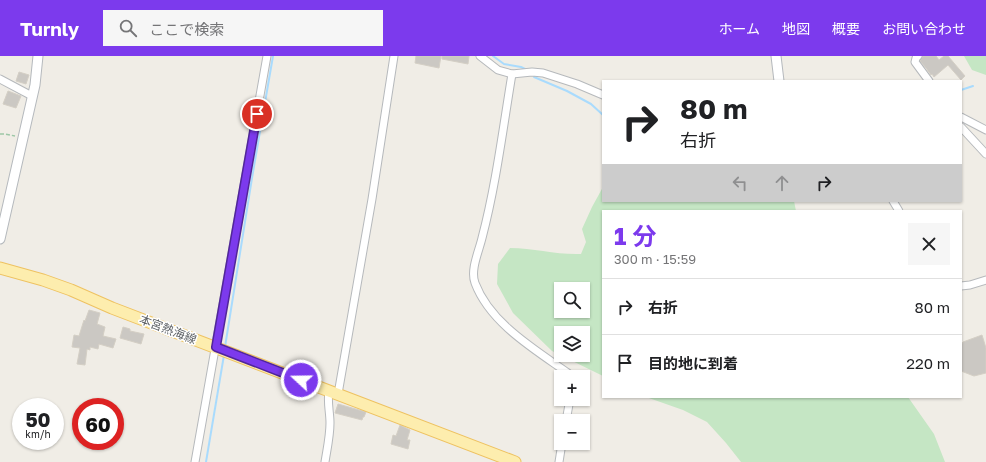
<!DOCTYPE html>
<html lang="ja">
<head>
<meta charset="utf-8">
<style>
  body { margin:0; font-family:"Golos Text","Noto Sans JP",sans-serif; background:#f6f6f6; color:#202124; height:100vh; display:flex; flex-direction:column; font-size:15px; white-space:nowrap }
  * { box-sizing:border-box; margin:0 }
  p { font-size:13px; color:#757577 }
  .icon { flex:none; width:22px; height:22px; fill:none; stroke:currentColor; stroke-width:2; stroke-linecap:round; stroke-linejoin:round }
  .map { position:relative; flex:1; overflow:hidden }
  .details { position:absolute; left:602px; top:154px; width:360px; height:188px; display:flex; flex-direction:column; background:#fff; border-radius:0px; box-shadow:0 1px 3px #0004 }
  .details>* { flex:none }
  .hud { position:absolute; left:602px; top:24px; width:360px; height:122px; border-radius:0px; box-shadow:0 1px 3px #0004; background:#fff; color:#202124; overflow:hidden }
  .tools { position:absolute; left:554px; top:226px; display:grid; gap:8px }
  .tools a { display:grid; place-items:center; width:36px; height:36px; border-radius:0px; background:#fff; box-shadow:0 1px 3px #0004; font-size:20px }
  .speed { position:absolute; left:12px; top:342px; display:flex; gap:8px; font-size:20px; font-weight:700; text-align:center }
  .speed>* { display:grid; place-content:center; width:52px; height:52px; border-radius:50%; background:#fff; box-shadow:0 1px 3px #0004; line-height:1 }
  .speed small { font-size:10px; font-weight:400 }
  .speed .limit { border:6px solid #d22; background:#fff; color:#111 }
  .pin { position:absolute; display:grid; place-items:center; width:34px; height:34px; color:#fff; margin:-17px; border:2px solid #fff; border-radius:50%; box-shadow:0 1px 4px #0007 }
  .me { position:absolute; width:44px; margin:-22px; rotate:291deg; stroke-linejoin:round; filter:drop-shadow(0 0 3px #0008) }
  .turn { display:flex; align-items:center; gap:14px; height:84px; padding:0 12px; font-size:18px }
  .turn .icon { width:52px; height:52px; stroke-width:2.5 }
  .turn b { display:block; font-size:28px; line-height:34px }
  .lanes { display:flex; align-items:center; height:38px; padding:0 12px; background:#0003; justify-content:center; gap:20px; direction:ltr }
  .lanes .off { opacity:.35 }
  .round { display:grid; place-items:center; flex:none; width:42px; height:42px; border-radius:0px; background:#f6f6f6 }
  .overview { display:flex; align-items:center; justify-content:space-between; height:68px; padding:0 12px }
  h1 { font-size:24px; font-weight:700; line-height:30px; color:#7c3aed }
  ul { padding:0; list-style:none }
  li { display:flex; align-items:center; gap:12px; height:56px; padding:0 12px; border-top:1px solid #e0e0e0 }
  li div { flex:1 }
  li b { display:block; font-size:15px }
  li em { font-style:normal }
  header { display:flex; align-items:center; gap:24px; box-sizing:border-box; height:56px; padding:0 20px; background:#7c3aed; color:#fff }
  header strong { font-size:19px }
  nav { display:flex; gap:22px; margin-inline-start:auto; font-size:14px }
  .search { width:280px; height:36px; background:#f6f6f6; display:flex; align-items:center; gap:10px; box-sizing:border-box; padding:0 14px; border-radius:0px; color:#757577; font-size:15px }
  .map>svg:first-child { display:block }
  .green { fill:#c5e6c4; fill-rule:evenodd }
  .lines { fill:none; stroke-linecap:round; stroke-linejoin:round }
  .stream { stroke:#a9dbfd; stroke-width:2 }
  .building { fill:#cbc8c3; stroke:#d4cfc5 }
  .street-casing { stroke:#b6b9bc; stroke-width:9 }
  .secondary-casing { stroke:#b5b9bd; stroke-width:11 }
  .primary-casing { stroke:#eec261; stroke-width:13 }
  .path { stroke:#9dc7a7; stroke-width:1.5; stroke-dasharray:4 2; stroke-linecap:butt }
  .street { stroke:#fff; stroke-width:7 }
  .secondary { stroke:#fff; stroke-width:9 }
  .primary { stroke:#fdedae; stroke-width:11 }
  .route-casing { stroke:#51269a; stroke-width:10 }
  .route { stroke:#7c3aed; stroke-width:7 }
  .labels { text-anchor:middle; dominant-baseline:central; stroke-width:3; stroke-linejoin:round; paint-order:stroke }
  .street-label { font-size:12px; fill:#5e6266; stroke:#fff }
</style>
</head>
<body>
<header>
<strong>Turnly</strong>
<div class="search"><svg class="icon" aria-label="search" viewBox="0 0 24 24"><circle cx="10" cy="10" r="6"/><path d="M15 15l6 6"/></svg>ここで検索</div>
<nav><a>ホーム</a><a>地図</a><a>概要</a><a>お問い合わせ</a></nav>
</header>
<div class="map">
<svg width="986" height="406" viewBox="0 0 986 406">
  <rect width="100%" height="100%" fill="#f0ede6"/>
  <g class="green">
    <path d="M964,0H986V19L972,14Z"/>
    <path d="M603,131V145H794L796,155H603V320L552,295L513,257L497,228L498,208L510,192C534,192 557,199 581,198L586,186L582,173L592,151ZM561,233H583V255H561ZM561,277H583V299H561Z"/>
    <path d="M646,341H908L934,378L945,406H741L726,387L707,366L683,354Z"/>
  </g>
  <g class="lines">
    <g class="stream">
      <path d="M493,0L504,8L521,11L525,13"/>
      <path d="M534,21L567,35L591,48L603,59"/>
      <path d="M961,34L973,30"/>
      <path d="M225,291L252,122L273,0"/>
      <path d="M206,406L224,299"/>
    </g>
  </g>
  <g class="building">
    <path d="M416,0H441L439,12L415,7Z"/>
    <path d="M442,0H469L468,8L442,3Z"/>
    <path d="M923,0H936L939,4L944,0H948L965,20L961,24L948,9L934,21L932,18L931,19L926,12L920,5Z"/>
    <path d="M19,16L29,19L26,28L16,25Z"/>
    <path d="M8,35L21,40L16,52L3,48Z"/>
    <path d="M89,254L100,257L97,268L105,271L103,280L116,283L113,292L99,288L98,293L90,291V294L87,293L85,309L77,308L80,292L72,291L74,279L79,280L84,264L85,265Z"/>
    <path d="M123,271L130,273V275L144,278L141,288L120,282Z"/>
    <path d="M982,279L986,292V317L974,320L961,315V289L963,286Z"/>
    <path d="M338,348L366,356L364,361H363L362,364L335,357Z"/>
    <path d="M400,369L410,374L407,384H410L408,393L391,388L393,379L396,380Z"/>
  </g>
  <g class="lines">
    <defs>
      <g id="street">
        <path d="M480,0L498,14L512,18L532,16L543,17L577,28L603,39"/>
        <path d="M918,0L916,2L915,6L929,25"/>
        <path d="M512,18C503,72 496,129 482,182C479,195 470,214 475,227C490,267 534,293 568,317L571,321"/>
        <path d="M0,23L32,40"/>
        <path d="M961,61L986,74"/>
        <path d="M961,71L986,98"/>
        <path d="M893,145L899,155"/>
        <path d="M961,230L970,229L986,224"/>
        <path d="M338,338L372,143L394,0"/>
        <path d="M566,365L570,343"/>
        <path d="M195,406L267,0"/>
        <path d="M325,406C327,393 330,380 330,367C330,356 327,346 329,335"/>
        <path d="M559,406L562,387"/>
      </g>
      <g id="secondary">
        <path d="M776,0L779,25"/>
        <path d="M0,183L35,29L38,0"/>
      </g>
      <path id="primary" d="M0,212L43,224L71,234L112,252L515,406"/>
    </defs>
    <use href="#street" class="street-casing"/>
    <use href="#secondary" class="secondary-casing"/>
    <use href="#primary" class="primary-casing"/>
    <path class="path" d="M0,78H5L15,80"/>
    <use href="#street" class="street"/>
    <use href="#secondary" class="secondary"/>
    <use href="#primary" class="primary"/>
  </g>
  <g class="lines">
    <defs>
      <path id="route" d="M257,58L216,291L301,324"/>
    </defs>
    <use href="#route" class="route-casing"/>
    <use href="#route" class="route"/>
  </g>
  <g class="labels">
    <g class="street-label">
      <text transform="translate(168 273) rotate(21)">本宮熱海線</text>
    </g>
  </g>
</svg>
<div class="tools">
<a><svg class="icon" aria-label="search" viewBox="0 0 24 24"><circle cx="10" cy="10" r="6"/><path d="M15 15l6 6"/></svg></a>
<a><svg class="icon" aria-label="layers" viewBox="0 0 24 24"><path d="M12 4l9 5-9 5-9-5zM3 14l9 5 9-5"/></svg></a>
<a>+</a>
<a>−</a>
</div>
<div class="speed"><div>50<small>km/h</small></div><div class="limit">60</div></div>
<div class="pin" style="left:257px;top:58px;background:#d93025"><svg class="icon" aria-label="arrive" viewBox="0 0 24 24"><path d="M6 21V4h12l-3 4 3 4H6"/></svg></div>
<svg class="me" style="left:301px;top:324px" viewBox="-20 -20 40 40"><circle r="17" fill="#7c3aed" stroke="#fff" stroke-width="3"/><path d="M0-11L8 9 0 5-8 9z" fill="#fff"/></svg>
<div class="hud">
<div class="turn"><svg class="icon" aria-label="right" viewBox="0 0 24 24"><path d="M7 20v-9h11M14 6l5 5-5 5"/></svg><div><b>80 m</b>右折</div></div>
<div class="lanes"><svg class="icon off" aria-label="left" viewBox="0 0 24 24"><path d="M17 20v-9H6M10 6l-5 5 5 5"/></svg><svg class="icon off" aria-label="ahead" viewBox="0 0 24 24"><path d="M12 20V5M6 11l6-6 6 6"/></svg><svg class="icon" aria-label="right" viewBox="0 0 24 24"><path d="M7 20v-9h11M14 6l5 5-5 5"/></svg></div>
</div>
<section class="details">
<div class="overview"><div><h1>1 分</h1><p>300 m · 15:59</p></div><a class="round"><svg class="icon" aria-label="close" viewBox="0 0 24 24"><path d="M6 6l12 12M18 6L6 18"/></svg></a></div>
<ul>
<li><svg class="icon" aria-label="right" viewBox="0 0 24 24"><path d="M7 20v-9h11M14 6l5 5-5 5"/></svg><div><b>右折</b></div><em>80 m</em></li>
<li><svg class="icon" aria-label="arrive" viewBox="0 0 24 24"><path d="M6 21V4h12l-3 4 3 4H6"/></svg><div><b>目的地に到着</b></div><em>220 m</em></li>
</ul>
</section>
</div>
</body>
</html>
